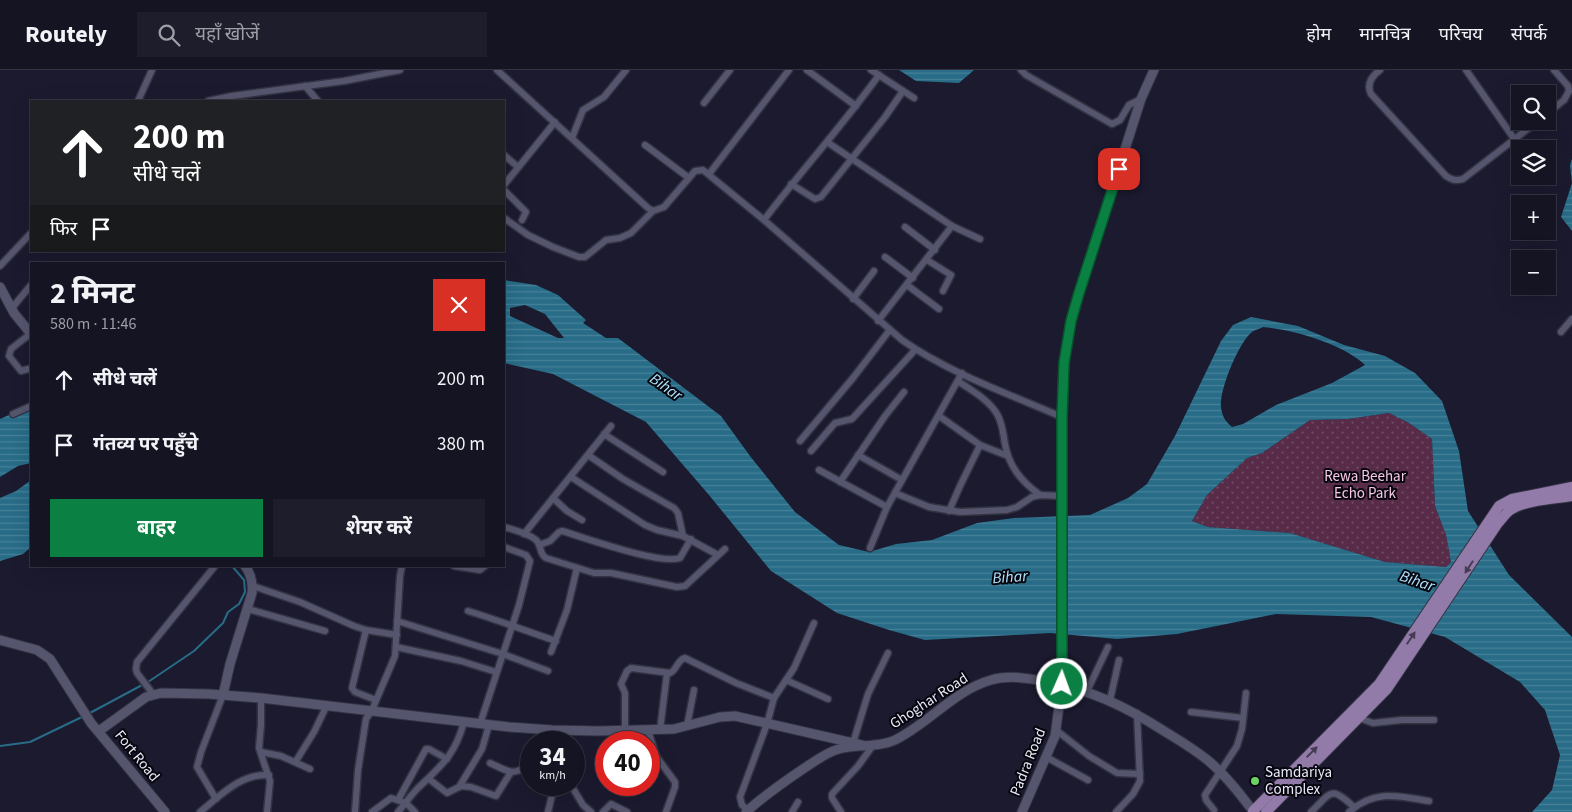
<!DOCTYPE html>
<html lang="hi">
<head>
<meta charset="utf-8">
<style>
  body { margin:0; font-family:"Source Sans 3","Noto Sans Devanagari",sans-serif; background:#1d1d2b; color:#f1f3f6; height:100vh; display:flex; flex-direction:column; font-size:19px; white-space:nowrap }
  * { box-sizing:border-box; margin:0 }
  p { font-size:16px; color:#9d9ea6 }
  .icon { flex:none; width:28px; height:28px; fill:none; stroke:currentColor; stroke-width:2; stroke-linecap:round; stroke-linejoin:round }
  .map { position:relative; flex:1; overflow:hidden }
  .details { position:absolute; left:30px; top:192px; width:475px; height:305px; display:flex; flex-direction:column; background:#141423; border-radius:0px; box-shadow:0 5px 20px #0002,0 0 0 1px #333341 }
  .details>* { flex:none }
  .banner { position:absolute; left:30px; top:30px; width:475px; height:152px; border-radius:0px; box-shadow:0 5px 20px #0002,0 0 0 1px #333341; background:#202124; color:#fff; overflow:hidden }
  .fabs { position:absolute; left:1511px; top:15px; display:grid; gap:10px }
  .fabs a { display:grid; place-items:center; width:45px; height:45px; border-radius:0px; background:#141423; box-shadow:0 5px 20px #0002,0 0 0 1px #333341; font-size:25px }
  .speed { position:absolute; left:520px; top:661px; display:flex; gap:10px; font-size:25px; font-weight:700; text-align:center }
  .speed>* { display:grid; place-content:center; width:65px; height:65px; border-radius:50%; background:#141423; box-shadow:0 5px 20px #0002,0 0 0 1px #333341; line-height:1 }
  .speed small { font-size:12px; font-weight:400 }
  .speed .limit { border:8px solid #d22; background:#fff; color:#111 }
  .pin { position:absolute; display:grid; place-items:center; width:42px; height:42px; color:#fff; margin:-21px; border-radius:10px; box-shadow:0 2px 8px #0006 }
  .me { position:absolute; width:55px; margin:-28px; rotate:2deg; stroke-linejoin:round; filter:drop-shadow(0 0 4px #0008) }
  .turn { display:flex; align-items:center; gap:18px; height:105px; padding:0 20px; font-size:22px }
  .turn .icon { width:65px; height:65px; stroke-width:2.5 }
  .turn b { display:block; font-size:35px; line-height:42px }
  .then { display:flex; align-items:center; height:48px; padding:0 20px; background:#0003; gap:10px; font-size:19px }
  .round { display:grid; place-items:center; flex:none; width:52px; height:52px; border-radius:0px; background:#1d1d2b }
  .headline { display:flex; align-items:center; justify-content:space-between; height:85px; padding:0 20px }
  h1 { font-size:30px; font-weight:700; line-height:38px }
  .cta { display:flex; gap:10px; margin-top:auto; padding:10px 20px }
  .cta a { flex:1; height:58px; border-radius:0px; background:#0b8043; color:#fff; font-size:20px; font-weight:700; line-height:58px; text-align:center }
  .cta a+a { background:#1d1d2b; color:#f1f3f6 }
  ul { padding:0; list-style:none }
  li { display:flex; align-items:center; gap:15px; height:65px; padding:0 20px }
  li div { flex:1 }
  li b { display:block; font-size:19px }
  li em { font-style:normal }
  header { display:flex; align-items:center; gap:30px; box-sizing:border-box; height:70px; padding:0 25px; background:#141423; border-bottom:1px solid #333341 }
  header strong { font-size:24px }
  nav { display:flex; gap:28px; margin-inline-start:auto; font-size:18px }
  .search { width:350px; height:45px; background:#1d1d2b; display:flex; align-items:center; gap:12px; box-sizing:border-box; padding:0 18px; border-radius:0px; color:#9d9ea6; font-size:19px }
  .map>svg:first-child { display:block }
  .grass { fill:url(#grass-dots) }
  .water { fill:url(#water-rules); fill-rule:evenodd }
  .lines { fill:none; stroke-linecap:round; stroke-linejoin:round }
  .stream { stroke:#286c87; stroke-width:2 }
  .street-casing { stroke:#333343; stroke-width:9 }
  .secondary-casing { stroke:#333343; stroke-width:11 }
  .primary-casing { stroke:#333343; stroke-width:12 }
  .street { stroke:#55556e; stroke-width:6 }
  .secondary { stroke:#55556e; stroke-width:9 }
  .primary { stroke:#927ba9; stroke-width:10 }
  .oneway { fill:#463b54 }
  .route-casing { stroke:#07532c; stroke-width:12 }
  .route { stroke:#0b8043; stroke-width:9 }
  .poi-dot { fill:#6ad364; stroke:#07060f; stroke-width:2 }
  .labels { text-anchor:middle; dominant-baseline:central; stroke-width:4; stroke-linejoin:round; paint-order:stroke }
  .park-label { font-size:15px; fill:#f7c7e4; stroke:#07060f }
  .street-label { font-size:15px; fill:#e9eaf9; stroke:#07060f }
  .poi-label { font-size:15px; fill:#e9eaf9; stroke:#07060f; text-anchor:start }
  .water-label { font-size:16px; font-style:italic; fill:#aee5ff; stroke:#07060f }
</style>
</head>
<body>
<header>
<strong>Routely</strong>
<div class="search"><svg class="icon" aria-label="search" viewBox="0 0 24 24"><circle cx="10" cy="10" r="6"/><path d="M15 15l6 6"/></svg>यहाँ खोजें</div>
<nav><a>होम</a><a>मानचित्र</a><a>परिचय</a><a>संपर्क</a></nav>
</header>
<div class="map">
<svg width="1572" height="742" viewBox="0 0 1572 742">
  <defs>
    <pattern id="grass-dots" width="8" height="8" patternUnits="userSpaceOnUse" patternTransform="scale(1.25)"><rect width="8" height="8" fill="#582c49"/><path d="M2 2h.1M6 6h.1" fill="none" stroke="#704b64" stroke-width="1.8" stroke-linecap="round"/></pattern>
    <pattern id="water-rules" width="6" height="5" patternUnits="userSpaceOnUse" patternTransform="scale(1.25)"><rect width="6" height="5" fill="#286c87"/><path d="M0 2.5h6" fill="none" stroke="#478199"/></pattern>
  </defs>
  <rect width="100%" height="100%" fill="#1b1a2f"/>
  <path class="grass" d="M1389,343L1409,353L1432,369L1435,436L1446,465L1451,492L1446,497L1385,492L1290,463L1208,457L1192,451L1207,425L1247,388L1262,383L1310,350L1348,349Z"/>
  <g class="water">
    <path d="M899,0H974L959,13L916,11Z"/>
    <path d="M1572,89V161L1561,147L1572,113L1570,95Z"/>
    <path d="M504,210L536,215L558,225L586,250L583,253L606,268H618L721,346L750,386L795,442L839,475L869,482L896,474L932,470L977,453L1014,448L1090,445L1128,428L1147,414L1175,366L1221,271L1233,255L1251,247L1298,256L1344,275L1385,286L1415,303L1442,331L1459,381L1468,441L1509,505L1572,567V742H1532L1552,720L1560,685L1545,640L1520,612L1445,567L1371,547L1276,544L1177,564L1117,569L1050,563L925,570L889,560L837,543L771,501L709,425L646,352L553,304L504,293ZM525,235L545,244L564,268H558L510,246V238ZM1263,257C1294,260 1343,274 1365,295L1332,313L1276,335L1243,354L1232,357C1225,351 1222,346 1221,337C1219,320 1239,272 1252,262C1254,260 1260,259 1263,257ZM1389,343L1409,353L1432,369L1435,436L1446,465L1451,492L1446,497L1385,492L1290,463L1208,457L1192,451L1207,425L1247,388L1262,383L1310,350L1348,349Z"/>
    <path d="M31,335V393L18,396L0,407V349Z"/>
    <path d="M31,410V477L23,484L0,491V428L16,421Z"/>
  </g>
  <g class="lines">
    <g class="stream">
      <path d="M148,612L194,581L223,553L228,542L239,534L245,522L244,510L232,496"/>
      <path d="M88,644L144,614"/>
      <path d="M0,676L30,672L84,646"/>
    </g>
    <defs>
      <g id="street">
        <path d="M497,0L648,138L653,141L664,137L695,101L703,100L764,150L902,270C949,303 1009,324 1062,347"/>
        <path d="M807,0L856,36"/>
        <path d="M871,0L914,28"/>
        <path d="M1021,0L1026,5L1112,54L1120,50L1129,35L1141,29"/>
        <path d="M1380,0C1372,6 1366,14 1371,24L1446,106C1452,110 1456,111 1463,109L1538,51"/>
        <path d="M1466,0L1515,70"/>
        <path d="M305,16L318,31"/>
        <path d="M138,31L152,0"/>
        <path d="M208,31L232,26L344,11L400,0"/>
        <path d="M704,33L730,0"/>
        <path d="M1548,43L1564,30L1569,21L1568,16L1554,0"/>
        <path d="M572,68L583,40L604,27L626,0"/>
        <path d="M827,72L952,156L980,169"/>
        <path d="M645,75L689,108"/>
        <path d="M504,85L518,97"/>
        <path d="M709,104L789,0"/>
        <path d="M791,114L815,129L821,127L885,47L903,21"/>
        <path d="M504,115L555,52"/>
        <path d="M504,120L526,142L522,150"/>
        <path d="M504,148L528,165L553,177L579,187H585L606,170L620,168L631,163L653,141"/>
        <path d="M764,150C801,101 843,55 879,5"/>
        <path d="M905,157L935,180"/>
        <path d="M885,187L913,208"/>
        <path d="M927,190L951,205L943,221"/>
        <path d="M0,196L31,163"/>
        <path d="M907,215L939,239"/>
        <path d="M853,229L874,201"/>
        <path d="M12,238L31,215"/>
        <path d="M878,251L952,156"/>
        <path d="M1561,262L1572,249"/>
        <path d="M30,264L11,279L9,286L21,301L28,299L31,300"/>
        <path d="M958,311C972,321 989,330 997,344C1003,354 1003,364 1005,374C1009,397 1022,412 1040,425"/>
        <path d="M13,344L31,336"/>
        <path d="M939,346L980,375L1008,386"/>
        <path d="M604,364L663,402"/>
        <path d="M800,371L853,308L889,261"/>
        <path d="M811,381L835,353L852,349L915,280"/>
        <path d="M588,385L623,409L674,438L678,443L683,466"/>
        <path d="M858,385L902,410"/>
        <path d="M819,400L887,437"/>
        <path d="M571,407L645,455L657,460L683,466L718,485"/>
        <path d="M840,412L885,346L904,322"/>
        <path d="M895,423L929,437L960,442L1007,440L1017,437L1032,427L1040,425L1062,426"/>
        <path d="M553,428L567,441L582,450"/>
        <path d="M949,441L960,416L980,375"/>
        <path d="M504,457C512,459 532,465 537,471C542,477 539,484 546,488L594,503H611L677,517L685,516L725,479"/>
        <path d="M524,464L611,356"/>
        <path d="M539,475L550,471L559,462L562,461C586,468 660,495 680,488L691,469"/>
        <path d="M870,478L887,437L962,303"/>
        <path d="M454,496L480,500L485,496"/>
        <path d="M253,516L300,532L354,556L366,560L397,565"/>
        <path d="M248,539L325,561"/>
        <path d="M468,541C498,550 526,561 556,571"/>
        <path d="M397,551L503,584L548,601"/>
        <path d="M366,560L352,618L355,622L376,630"/>
        <path d="M396,577L461,591L496,602"/>
        <path d="M551,582L567,540L577,498"/>
        <path d="M786,610L828,629"/>
        <path d="M1087,621L1108,577"/>
        <path d="M153,624L137,603L136,599L137,592L215,496"/>
        <path d="M261,628V655L259,678L270,711L267,742"/>
        <path d="M1110,630L1119,590"/>
        <path d="M1191,642L1243,648"/>
        <path d="M1359,648L1373,653L1402,650H1434"/>
        <path d="M480,654L519,535L530,491L526,485L504,477"/>
        <path d="M687,656L694,620"/>
        <path d="M552,660L556,672"/>
        <path d="M648,660L656,686L675,712V717L666,742"/>
        <path d="M660,660L667,603"/>
        <path d="M1056,660L1089,686L1117,703L1140,704"/>
        <path d="M625,661V623L621,614L627,601L631,598L670,603C677,600 677,590 685,588L736,613L774,628"/>
        <path d="M853,673L868,624L888,583"/>
        <path d="M261,682L281,686L310,699"/>
        <path d="M1046,687L1088,710"/>
        <path d="M296,691L314,662L327,635"/>
        <path d="M490,693C509,702 515,708 531,691"/>
        <path d="M429,709L447,723L461,716L471,717L496,726L511,702"/>
        <path d="M571,715L583,735L591,742"/>
        <path d="M459,717L482,679L489,655"/>
        <path d="M216,729L197,697L201,682L223,625"/>
        <path d="M398,730L426,679H429L447,689"/>
        <path d="M1214,740L1206,730L1205,725L1237,676L1242,659L1246,623"/>
        <path d="M200,742C220,726 241,703 269,705"/>
        <path d="M355,742L358,700L366,649L372,640L395,586L400,506L402,496"/>
        <path d="M372,742L391,728L406,733L415,742"/>
        <path d="M398,742C405,734 411,725 418,718C442,695 455,685 464,652"/>
        <path d="M548,742L552,725L565,715"/>
        <path d="M603,742L611,734L627,742"/>
        <path d="M750,742L742,735L740,727L767,654L774,628L794,598L814,553"/>
        <path d="M792,742L798,732"/>
        <path d="M841,742L832,728V724L858,696L874,674"/>
        <path d="M1116,742L1133,724L1140,711L1137,643"/>
        <path d="M1311,742C1332,722 1330,715 1354,737"/>
        <path d="M1349,742C1375,719 1398,726 1429,731"/>
      </g>
      <g id="secondary">
        <path d="M0,217L14,243L31,264"/>
        <path d="M0,570L37,580L50,589L91,653L165,742"/>
        <path d="M223,625L230,594L252,523C253,513 251,504 245,496"/>
        <path d="M99,661L146,627L161,623L209,624L261,628L509,657L552,660L598,661L674,659L720,647L735,646L862,675"/>
        <path d="M746,742C765,725 785,711 806,697C817,690 827,682 839,679C857,674 878,678 895,670C928,654 955,620 991,610C1008,605 1026,608 1043,611C1089,619 1125,636 1164,661C1180,671 1196,680 1211,693C1227,707 1240,724 1253,741"/>
        <path d="M1022,742L1055,666L1062,614V347L1064,293L1071,251L1079,223L1141,29L1154,0"/>
      </g>
      <g id="primary">
        <path d="M1253,741L1379,614L1499,436L1512,429L1572,417"/>
        <path d="M1266,742L1387,619L1498,453C1502,449 1506,442 1512,439C1527,430 1555,429 1572,426"/>
      </g>
    </defs>
    <use href="#street" class="street-casing"/>
    <use href="#secondary" class="secondary-casing"/>
    <use href="#primary" class="primary-casing"/>
    <use href="#street" class="street"/>
    <use href="#secondary" class="secondary"/>
    <use href="#primary" class="primary"/>
  </g>
  <defs><path id="oneway-solid" d="M-6-.8H1V-3.2L6.5 0L1 3.2V.8H-6Z" transform="scale(1.25)"/></defs>
  <g class="oneway">
    <use href="#oneway-solid" transform="translate(1469 497) rotate(123)"/>
    <use href="#oneway-solid" transform="translate(1411 568) rotate(-56)"/>
    <use href="#oneway-solid" transform="translate(1312 682) rotate(-45)"/>
  </g>
  <g class="lines">
    <defs>
      <path id="route" d="M1062,614V347L1064,293L1071,251L1079,223L1119,99"/>
    </defs>
    <use href="#route" class="route-casing"/>
    <use href="#route" class="route"/>
  </g>
  <circle class="poi-dot" cx="1255" cy="711" r="5"/>
  <g class="labels">
    <g class="park-label">
      <text x="1365" y="406">Rewa Beehar<tspan x="1365" dy="17">Echo Park</tspan></text>
    </g>
    <g class="street-label">
      <text transform="translate(929 631) rotate(-33)">Ghoghar Road</text>
      <text transform="translate(137 686) rotate(51)">Fort Road</text>
      <text transform="translate(1028 692) rotate(-68)">Padra Road</text>
    </g>
    <g class="poi-label">
      <text x="1265" y="702">Samdariya<tspan x="1265" dy="17">Complex</tspan></text>
    </g>
    <g class="water-label">
      <text transform="translate(666 317) rotate(35)">Bihar</text>
      <text transform="translate(1010 507) rotate(-4)">Bihar</text>
      <text transform="translate(1417 511) rotate(19)">Bihar</text>
    </g>
  </g>
</svg>
<div class="fabs">
<a><svg class="icon" aria-label="search" viewBox="0 0 24 24"><circle cx="10" cy="10" r="6"/><path d="M15 15l6 6"/></svg></a>
<a><svg class="icon" aria-label="layers" viewBox="0 0 24 24"><path d="M12 4l9 5-9 5-9-5zM3 14l9 5 9-5"/></svg></a>
<a>+</a>
<a>−</a>
</div>
<div class="speed"><div>34<small>km/h</small></div><div class="limit">40</div></div>
<div class="pin" style="left:1119px;top:99px;background:#d93025"><svg class="icon" aria-label="arrive" viewBox="0 0 24 24"><path d="M6 21V4h12l-3 4 3 4H6"/></svg></div>
<svg class="me" style="left:1062px;top:614px" viewBox="-20 -20 40 40"><circle r="17" fill="#0b8043" stroke="#fff" stroke-width="3"/><path d="M0-11L8 9 0 5-8 9z" fill="#fff"/></svg>
<div class="banner">
<div class="turn"><svg class="icon" aria-label="ahead" viewBox="0 0 24 24"><path d="M12 20V5M6 11l6-6 6 6"/></svg><div><b>200 m</b>सीधे चलें</div></div>
<div class="then">फिर<svg class="icon" aria-label="arrive" viewBox="0 0 24 24"><path d="M6 21V4h12l-3 4 3 4H6"/></svg></div>
</div>
<section class="details">
<div class="headline"><div><h1>2 मिनट</h1><p>580 m · 11:46</p></div><a class="round" style="background:#d93025;color:#fff"><svg class="icon" aria-label="close" viewBox="0 0 24 24"><path d="M6 6l12 12M18 6L6 18"/></svg></a></div>
<ul>
<li><svg class="icon" aria-label="ahead" viewBox="0 0 24 24"><path d="M12 20V5M6 11l6-6 6 6"/></svg><div><b>सीधे चलें</b></div><em>200 m</em></li>
<li><svg class="icon" aria-label="arrive" viewBox="0 0 24 24"><path d="M6 21V4h12l-3 4 3 4H6"/></svg><div><b>गंतव्य पर पहुँचे</b></div><em>380 m</em></li>
</ul>
<div class="cta"><a>बाहर</a><a>शेयर करें</a></div>
</section>
</div>
</body>
</html>
